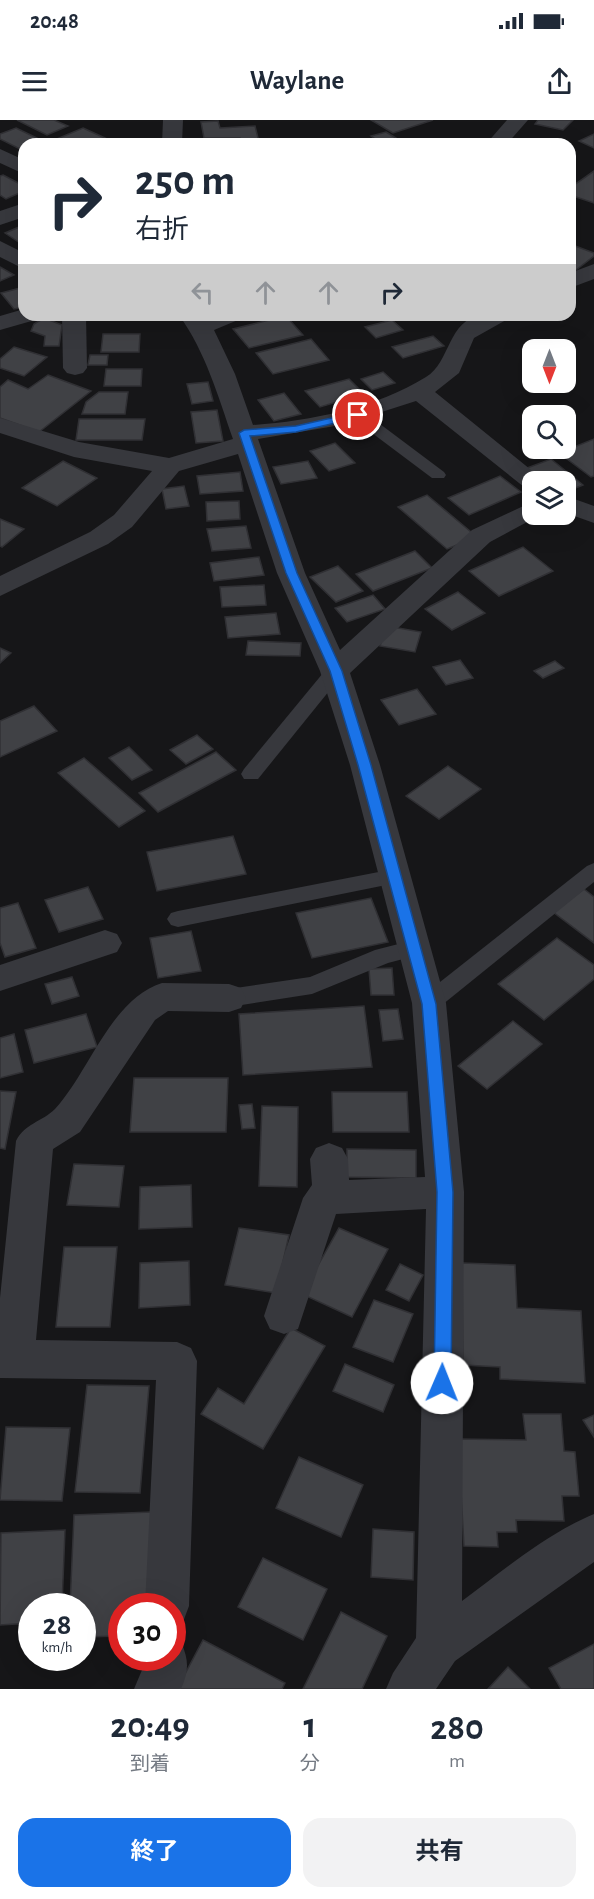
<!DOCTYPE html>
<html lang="ja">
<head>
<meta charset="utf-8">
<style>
  body { margin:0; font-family:"Alegreya Sans","Noto Sans JP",sans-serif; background:#f2f2f3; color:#1f2937; height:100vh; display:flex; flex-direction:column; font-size:22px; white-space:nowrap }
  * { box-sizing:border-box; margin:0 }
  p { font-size:20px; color:#747a83 }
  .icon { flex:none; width:33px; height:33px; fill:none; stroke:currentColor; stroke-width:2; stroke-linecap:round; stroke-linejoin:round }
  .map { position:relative; height:1569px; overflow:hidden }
  .sheet { display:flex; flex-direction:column; background:#fff; flex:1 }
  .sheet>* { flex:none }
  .top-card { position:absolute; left:18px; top:18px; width:558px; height:183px; border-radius:18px; box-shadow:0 6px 24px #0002; background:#fff; color:#1f2937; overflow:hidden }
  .needle { width:39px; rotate:180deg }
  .controls { position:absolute; left:522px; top:219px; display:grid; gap:12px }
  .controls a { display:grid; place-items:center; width:54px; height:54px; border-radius:12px; background:#fff; box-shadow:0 6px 24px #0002; font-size:30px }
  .speed { position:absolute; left:18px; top:1473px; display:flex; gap:12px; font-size:30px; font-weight:700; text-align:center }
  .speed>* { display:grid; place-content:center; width:78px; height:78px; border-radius:50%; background:#fff; box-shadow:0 6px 24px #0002; line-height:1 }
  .speed small { font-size:15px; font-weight:400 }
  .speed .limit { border:9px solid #d22; background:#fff; color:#111 }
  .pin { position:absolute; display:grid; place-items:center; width:51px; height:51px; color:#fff; margin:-26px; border:3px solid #fff; border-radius:50%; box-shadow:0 2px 6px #0007 }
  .me { position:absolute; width:66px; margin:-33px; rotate:1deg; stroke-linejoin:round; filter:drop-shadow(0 0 4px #0008) }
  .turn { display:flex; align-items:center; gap:21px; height:126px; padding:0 18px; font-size:27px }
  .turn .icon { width:78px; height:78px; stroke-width:2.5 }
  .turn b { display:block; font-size:42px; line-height:51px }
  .lanes { display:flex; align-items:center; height:57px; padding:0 18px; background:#0003; justify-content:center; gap:30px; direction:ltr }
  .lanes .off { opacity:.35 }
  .eta { display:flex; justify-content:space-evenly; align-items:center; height:102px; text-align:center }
  .eta b { font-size:36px; font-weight:700; line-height:42px }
  .cta { display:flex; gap:12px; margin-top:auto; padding:12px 18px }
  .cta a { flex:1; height:69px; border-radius:18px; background:#1a73e8; color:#fff; font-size:24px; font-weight:700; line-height:69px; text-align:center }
  .cta a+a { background:#f2f2f3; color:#1f2937 }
  .status { display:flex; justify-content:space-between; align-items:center; height:42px; padding:0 30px; background:#fff; direction:ltr }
  .status svg { height:16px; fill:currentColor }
  header { display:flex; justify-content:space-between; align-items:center; height:78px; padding:0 18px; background:#fff; font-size:27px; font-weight:700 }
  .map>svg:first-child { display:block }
  .building { fill:#404145; stroke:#303034; stroke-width:1.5 }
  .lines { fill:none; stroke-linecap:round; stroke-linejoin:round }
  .lane { fill:#37383d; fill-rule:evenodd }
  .street { fill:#37383d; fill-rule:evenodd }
  .route { fill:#1a73e8; stroke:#114b97; stroke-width:1.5 }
</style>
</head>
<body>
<div class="status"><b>20:48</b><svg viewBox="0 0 49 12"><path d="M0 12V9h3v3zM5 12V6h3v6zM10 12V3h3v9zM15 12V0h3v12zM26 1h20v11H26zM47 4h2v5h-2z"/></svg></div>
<header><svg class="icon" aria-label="menu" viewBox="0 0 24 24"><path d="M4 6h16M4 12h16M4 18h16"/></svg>Waylane<svg class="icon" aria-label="share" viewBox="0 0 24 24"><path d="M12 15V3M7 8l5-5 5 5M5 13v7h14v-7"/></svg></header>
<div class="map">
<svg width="594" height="1569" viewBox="0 0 594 1569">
  <rect width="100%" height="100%" fill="#161618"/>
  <g class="building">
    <path d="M17,0H54L68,6L47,15Z"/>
    <path d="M371,0H433L393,13Z"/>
    <path d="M538,0H573L563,10L535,4Z"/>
    <path d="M218,1L220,8L255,6L259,22L241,23L240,18H204L201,2Z"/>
    <path d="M16,8L41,20L24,24V28L20,29L0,19V14Z"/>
    <path d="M83,8L116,23L72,24L59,18Z"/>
    <path d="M386,12L396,18L381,23L371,16Z"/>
    <path d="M594,14V28L579,21Z"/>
    <path d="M594,51V83L570,75V68Z"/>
    <path d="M3,55L24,66V71L6,79L0,75V56Z"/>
    <path d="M24,105V121L20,123L5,113Z"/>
    <path d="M570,124L594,133V136L576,150L570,148Z"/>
    <path d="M0,147L14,155L0,161Z"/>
    <path d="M24,167V187L14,189L1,173Z"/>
    <path d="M286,196L303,215L249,228L233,209Z"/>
    <path d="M44,198L62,205L59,226H44L45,216L31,211L34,204Z"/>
    <path d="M392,200L403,210L376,218L365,207Z"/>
    <path d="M103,214H140L139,232H101Z"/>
    <path d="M433,216L444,226L403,238L392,227Z"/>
    <path d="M311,219L329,240L273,254L256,233Z"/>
    <path d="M14,227L47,237L24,256L0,248V239Z"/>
    <path d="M90,235H108L107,245H88Z"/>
    <path d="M106,249H142L141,266H104Z"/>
    <path d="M383,252L395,263L372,270L361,259Z"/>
    <path d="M48,255L91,271L39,312L0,298V267L8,260L28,269Z"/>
    <path d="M349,259L364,274L320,287L305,271Z"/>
    <path d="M208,262L213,281L192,284L187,264Z"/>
    <path d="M99,272H128L125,294H82L86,282Z"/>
    <path d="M284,273L301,294L274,301L258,280Z"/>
    <path d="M217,290L223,321L196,323L191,292Z"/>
    <path d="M79,299H145L142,320H76Z"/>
    <path d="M594,319V356L591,357L559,333Z"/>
    <path d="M335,323L355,343L329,351L310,331Z"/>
    <path d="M551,339L583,365L566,372V362H544L527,348Z"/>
    <path d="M63,341L97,358L57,386L22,368Z"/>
    <path d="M308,341L317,358L281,364L273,347Z"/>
    <path d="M240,352L243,371L200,374L197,356Z"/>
    <path d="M500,356L521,372L469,395L448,378Z"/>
    <path d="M184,366L189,386L166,389L162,369Z"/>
    <path d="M427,375L477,417L447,429L398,387Z"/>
    <path d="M239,381L240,399L207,401L206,382Z"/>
    <path d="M0,399L24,409L2,427L0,426Z"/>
    <path d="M246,406L251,428L212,431L207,409Z"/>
    <path d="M523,427L553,451L499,476L469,451Z"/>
    <path d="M415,431L432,448L373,471L356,454Z"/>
    <path d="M259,437L264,455L214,461L210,443Z"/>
    <path d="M338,446L363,471L336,482L310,457Z"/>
    <path d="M264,465L266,485L222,487L220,467Z"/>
    <path d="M458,472L485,493L452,510L425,489Z"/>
    <path d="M373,475L385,489L347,502L335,488Z"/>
    <path d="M276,493L280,514L228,518L225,497Z"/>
    <path d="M387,506L421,512L415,532L380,526Z"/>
    <path d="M248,521L301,523L300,536L246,535Z"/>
    <path d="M0,528L11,533L0,543Z"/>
    <path d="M460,540L473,558L446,565L433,547Z"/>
    <path d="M555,541L564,548L543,558L534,551Z"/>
    <path d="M417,569L436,594L399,605L381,580Z"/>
    <path d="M34,586L57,611L0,637V601Z"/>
    <path d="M197,615L213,629L186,644L170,630Z"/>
    <path d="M129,627L152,650L132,660L109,638Z"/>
    <path d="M216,632L236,650L158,692L139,673Z"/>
    <path d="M84,638L145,691L119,707L58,653Z"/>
    <path d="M448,646L481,669L439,699L406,676Z"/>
    <path d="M233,716L246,754L157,771L147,732Z"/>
    <path d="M88,767L103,799L59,812L45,780Z"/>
    <path d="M584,769L594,777V823L553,792Z"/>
    <path d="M371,778L388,822L312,838L296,793Z"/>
    <path d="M18,783L36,828L5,837L0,823V788Z"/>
    <path d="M191,811L201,851L158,858L150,818Z"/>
    <path d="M557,818L594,845V859L544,900L498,864Z"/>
    <path d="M392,848L394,875H371L369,849Z"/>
    <path d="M72,857L79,876L52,884L45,864Z"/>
    <path d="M364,886L372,947L243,955L239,894Z"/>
    <path d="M398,889L403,919L383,921L379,890Z"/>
    <path d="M86,894L97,927L34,943L25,910Z"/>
    <path d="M513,901L542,924L487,969L458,946Z"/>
    <path d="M14,914L23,952L0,958V918Z"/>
    <path d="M134,958H228L226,1012H130Z"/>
    <path d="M0,971L16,972L5,1029L0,1028Z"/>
    <path d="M332,972H407L409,1012H333Z"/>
    <path d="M252,984L255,1008L242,1009L239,985Z"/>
    <path d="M262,986L298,987L297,1067L259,1066Z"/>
    <path d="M347,1029L416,1030V1058L347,1057Z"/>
    <path d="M74,1044L124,1046L119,1087L67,1085Z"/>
    <path d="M191,1065L192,1107L139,1109L140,1067Z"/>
    <path d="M239,1108L289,1115L276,1173L225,1165Z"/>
    <path d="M339,1108L388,1129L352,1197L302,1174Z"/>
    <path d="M64,1127H117L110,1207H56Z"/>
    <path d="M189,1141L190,1185L139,1188L140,1143Z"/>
    <path d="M462,1143L515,1145L517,1188L581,1191L585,1263L500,1259V1247L463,1245Z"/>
    <path d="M400,1144L423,1155L409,1181L386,1170Z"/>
    <path d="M374,1180L413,1194L393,1242L353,1227Z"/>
    <path d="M291,1208L325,1226L263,1329L201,1294L218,1268L244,1284Z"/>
    <path d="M345,1244L394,1265L383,1292L333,1271Z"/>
    <path d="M87,1265L149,1266L140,1373L75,1372Z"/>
    <path d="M523,1294H561L564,1331L575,1332L579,1376H562L564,1401L516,1400L517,1412H497L498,1427L464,1426L458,1319L526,1320Z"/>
    <path d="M594,1295V1317L583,1300Z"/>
    <path d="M6,1307L70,1308L62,1381L0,1380Z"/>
    <path d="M299,1337L363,1365L341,1417L276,1388Z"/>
    <path d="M151,1392L150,1486H122V1516L82,1517V1486H70L74,1395Z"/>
    <path d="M373,1409L414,1412L413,1460L371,1457Z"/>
    <path d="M65,1410L62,1486H32V1503L0,1505L1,1413Z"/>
    <path d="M263,1438L327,1469L303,1520L238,1487Z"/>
    <path d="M341,1492L387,1516L362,1569H303Z"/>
    <path d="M203,1520L285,1563L282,1569H177Z"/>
    <path d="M594,1524V1569H561L549,1548Z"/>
    <path d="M508,1547L530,1569H488Z"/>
  </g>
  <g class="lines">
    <g class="lane">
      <path d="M358,290L364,292L444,352L446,355L444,358H432L352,298L350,295Z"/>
      <path d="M335,545L342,547L344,551L342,555L258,659H244L241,654L244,649L328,547Z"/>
      <path d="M594,743V762L437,889L429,892L421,889L418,883L421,877L587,746Z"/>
      <path d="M394,749L401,752L404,757L401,762L178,807L171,805L167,799L171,793L178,791Z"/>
      <path d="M414,820L422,822L425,828L422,834L388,843L312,874L229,887L221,884L218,878L221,872L229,869L310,857L375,830Z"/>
    </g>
    <g class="street">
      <path d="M163,0H183L182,24H162Z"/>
      <path d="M507,0H528L507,24H486Z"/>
      <path d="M0,29L24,40V54L0,43Z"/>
      <path d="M24,83V97L0,105V91Z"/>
      <path d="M0,121L24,133V149L0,137Z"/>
      <path d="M594,144V159L570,168V153Z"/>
      <path d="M24,189V195H39L35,200L0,210V196Z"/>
      <path d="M62,195H86L87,248L83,253L75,255L67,253L63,248Z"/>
      <path d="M179,195H242L238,200L214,210L235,254L253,305C310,301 376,288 426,257C451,242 447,200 482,195C491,194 501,195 510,195L506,200L474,218L459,253L435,272L546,362H532V370L524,367L416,281L341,305L258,319L305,453L340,530L472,410L532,382V394H542L490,422L350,553L380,645L446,883L464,1072L462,1481C504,1450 546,1414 594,1394V1442L455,1541L436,1569H386L393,1553L416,1518L426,1089L336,1094L298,1209L284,1214L270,1209L264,1196L303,1078L312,1065L310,1039L316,1028L329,1023L342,1028L348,1039L349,1060L425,1057L412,883L350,645L320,551L277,453L238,334L179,351L132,407L108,424L0,476V456L90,412L114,395L152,351L74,337L0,313V298L79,322L169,338L233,319C218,276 206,233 179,195Z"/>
      <path d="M566,376L594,386V403L566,393Z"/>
      <path d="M105,810L117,814L122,823L117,832L0,871V845Z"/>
      <path d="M162,863L229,864L241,868L246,878L241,888L229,892L168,891L155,900L80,1012L53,1029L36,1220L177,1222L191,1228L197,1241L189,1486L183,1502L172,1506V1486H145L156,1260L0,1258V1178L16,1021C25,1003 42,1002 55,989C90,951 110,880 162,863Z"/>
      <path d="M172,1518L181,1522C189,1540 189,1551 181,1569H134L142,1550V1538H172Z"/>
    </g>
  </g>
  <path class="route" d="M358,292L363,295L362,297L296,312L250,316L297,453L342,551L371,645L436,884L453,1072L451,1263L448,1268L442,1271L436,1268L434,1263L437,1072L422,884L358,645L330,551L286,453L239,313L244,310L296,306Z"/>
</svg>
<div class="controls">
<a><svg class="needle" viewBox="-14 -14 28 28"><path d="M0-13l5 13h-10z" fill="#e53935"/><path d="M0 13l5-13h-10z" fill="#747a83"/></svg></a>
<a><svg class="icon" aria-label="search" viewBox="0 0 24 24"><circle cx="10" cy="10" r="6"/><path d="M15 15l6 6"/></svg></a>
<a><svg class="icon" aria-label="layers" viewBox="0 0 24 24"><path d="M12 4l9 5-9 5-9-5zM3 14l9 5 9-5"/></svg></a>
</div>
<div class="speed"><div>28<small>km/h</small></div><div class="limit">30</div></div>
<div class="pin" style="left:358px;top:295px;background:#d93025"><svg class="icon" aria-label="arrive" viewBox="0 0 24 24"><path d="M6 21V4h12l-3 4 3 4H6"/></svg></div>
<svg class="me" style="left:442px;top:1263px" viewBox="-20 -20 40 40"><circle r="19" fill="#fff"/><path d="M0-13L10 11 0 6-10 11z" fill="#1a73e8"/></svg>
<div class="top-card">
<div class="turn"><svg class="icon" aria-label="right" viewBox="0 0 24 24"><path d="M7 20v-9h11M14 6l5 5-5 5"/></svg><div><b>250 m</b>右折</div></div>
<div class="lanes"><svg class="icon off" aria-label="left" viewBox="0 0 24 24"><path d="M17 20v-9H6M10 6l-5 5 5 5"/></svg><svg class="icon off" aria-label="ahead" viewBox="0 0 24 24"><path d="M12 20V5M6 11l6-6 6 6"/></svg><svg class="icon off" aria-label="ahead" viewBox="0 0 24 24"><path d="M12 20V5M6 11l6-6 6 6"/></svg><svg class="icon" aria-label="right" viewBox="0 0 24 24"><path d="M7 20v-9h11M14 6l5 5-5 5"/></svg></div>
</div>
</div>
<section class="sheet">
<div class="eta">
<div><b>20:49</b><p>到着</p></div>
<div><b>1</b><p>分</p></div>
<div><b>280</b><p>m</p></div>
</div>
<div class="cta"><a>終了</a><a>共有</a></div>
</section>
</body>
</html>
